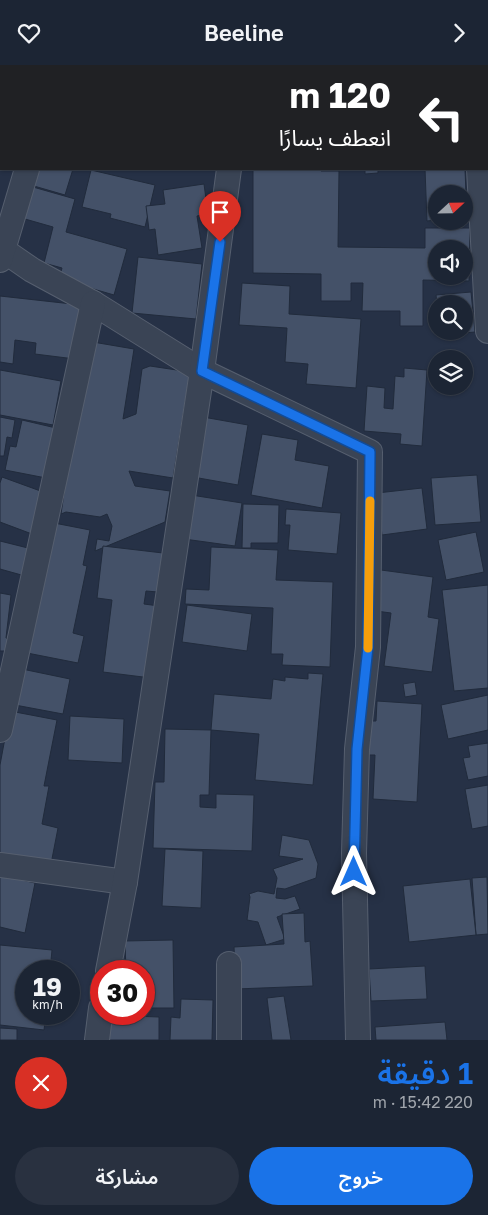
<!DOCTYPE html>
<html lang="ar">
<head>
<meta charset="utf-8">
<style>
  body { margin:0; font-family:"Golos Text","Noto Sans Arabic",sans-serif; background:#293140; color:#f1f3f6; direction:rtl; height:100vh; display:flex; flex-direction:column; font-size:19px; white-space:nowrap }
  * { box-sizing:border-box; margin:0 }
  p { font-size:16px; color:#a0a5ac }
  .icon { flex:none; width:28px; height:28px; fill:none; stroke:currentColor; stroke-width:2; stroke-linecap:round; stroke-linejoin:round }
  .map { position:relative; height:975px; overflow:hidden; direction:ltr }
  .panel { display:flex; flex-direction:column; background:#1c2534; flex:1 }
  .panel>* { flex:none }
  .guide { position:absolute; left:0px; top:0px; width:489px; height:105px; box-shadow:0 1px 4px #0004,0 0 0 1px #3a424f; direction:rtl; background:#202124; color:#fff; overflow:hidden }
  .needle { width:32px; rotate:68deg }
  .tools { position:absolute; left:428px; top:120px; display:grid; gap:10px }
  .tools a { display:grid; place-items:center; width:45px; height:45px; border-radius:50%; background:#1c2534; box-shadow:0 1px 4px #0004,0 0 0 1px #3a424f; font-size:25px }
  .speed { position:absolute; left:15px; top:895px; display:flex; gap:10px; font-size:25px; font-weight:700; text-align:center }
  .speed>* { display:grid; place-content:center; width:65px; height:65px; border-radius:50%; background:#1c2534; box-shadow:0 1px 4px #0004,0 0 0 1px #3a424f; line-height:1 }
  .speed small { font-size:12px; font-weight:400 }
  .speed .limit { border:8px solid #d22; background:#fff; color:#111 }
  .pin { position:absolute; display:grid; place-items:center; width:42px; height:42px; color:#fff; margin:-51px -21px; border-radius:50% 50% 50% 0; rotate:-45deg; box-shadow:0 0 5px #0007 }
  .pin .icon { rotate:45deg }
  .me { position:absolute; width:55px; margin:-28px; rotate:0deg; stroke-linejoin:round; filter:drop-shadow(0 0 4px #0008) }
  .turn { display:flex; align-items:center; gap:18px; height:105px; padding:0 15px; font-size:22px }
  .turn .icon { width:65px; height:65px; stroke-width:2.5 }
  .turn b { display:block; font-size:35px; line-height:42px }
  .round { display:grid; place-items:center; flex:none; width:52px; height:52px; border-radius:26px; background:#293140 }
  .summary { display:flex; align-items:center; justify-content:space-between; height:85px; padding:0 15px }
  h1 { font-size:30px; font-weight:600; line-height:38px; color:#1a73e8 }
  .action { display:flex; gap:10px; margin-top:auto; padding:10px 15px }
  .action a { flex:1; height:58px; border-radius:30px; background:#1a73e8; color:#fff; font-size:20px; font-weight:600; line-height:58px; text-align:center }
  .action a+a { background:#293140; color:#f1f3f6 }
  header { display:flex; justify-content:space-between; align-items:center; height:65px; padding:0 15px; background:#1c2534; font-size:22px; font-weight:600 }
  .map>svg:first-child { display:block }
  .building { fill:#445168; stroke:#212b3c; fill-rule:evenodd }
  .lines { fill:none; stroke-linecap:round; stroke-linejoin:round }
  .minor-casing { stroke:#565f6f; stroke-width:26 }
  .minor { stroke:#3a4455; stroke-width:24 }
  .route-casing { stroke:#114b97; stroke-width:12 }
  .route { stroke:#1a73e8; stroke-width:9 }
  .slow { stroke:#f59e0b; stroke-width:9 }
</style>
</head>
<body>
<header><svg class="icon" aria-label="forward" viewBox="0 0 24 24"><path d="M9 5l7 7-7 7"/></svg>Beeline<svg class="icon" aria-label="heart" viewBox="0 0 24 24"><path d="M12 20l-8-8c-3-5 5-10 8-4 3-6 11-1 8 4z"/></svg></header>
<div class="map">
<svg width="488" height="975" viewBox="0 0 488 975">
  <rect width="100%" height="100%" fill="#263146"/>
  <g class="building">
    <path d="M71,0H113L71,1Z"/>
    <path d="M135,0H229L135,1Z"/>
    <rect x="383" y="0" width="59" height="1"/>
    <path d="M31,104H73L65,130L27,119Z"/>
    <path d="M253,104H321V106H339L338,182L425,183V163H470L469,216L423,215V261H400V246H362L363,218H351V236H321V209L253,208ZM436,184H464V211H436Z"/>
    <path d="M365,104H378V108L365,109Z"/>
    <path d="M425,104H465L467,154H464V129H436V155L427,156Z"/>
    <path d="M91,105L155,120L145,162L110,153L111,149L82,142Z"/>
    <path d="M204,119L208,149L197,151L202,183L158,190L155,164L149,165L146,141L165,139L163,125Z"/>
    <path d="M26,120L75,134L66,167L127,184L114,230L59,214L62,203L44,198L53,162L18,152Z"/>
    <path d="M138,192L202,199L196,254L132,248Z"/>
    <path d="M242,218L290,221L289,249L361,254L356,323L306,319L308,299L285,297L287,263L239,260Z"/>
    <path d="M471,227L475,267L439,270V266H464V239H437L436,230Z"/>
    <path d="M0,231L81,240L75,294L35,289L36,278L15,275L13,299L0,297Z"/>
    <path d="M81,275L134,284L123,354L136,349L142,304L150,301L190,307L173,413L129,406L135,421L170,426L165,457L95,486L97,474L109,476L112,461L107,449L100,452L66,447L61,449L75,352Z"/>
    <path d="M404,303L427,305L422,381L400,379L401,369L364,366L367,321L385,323L384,343L393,344L395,311L404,312Z"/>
    <path d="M0,305L61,316L53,360L0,350Z"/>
    <path d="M0,352L15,355L12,373L7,372L4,391H0Z"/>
    <path d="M203,352L248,360L238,420L193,412Z"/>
    <path d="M22,355L56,363L46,413L5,405L10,381L16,382Z"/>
    <path d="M262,369L298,375L295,395L329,401L322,443L251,430Z"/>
    <path d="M477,410L481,457L435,460L431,413Z"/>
    <path d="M2,412L46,428L32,469L0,457V418Z"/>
    <path d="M422,423L427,464L382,470L377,428Z"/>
    <path d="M191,430L242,438L235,481L184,474Z"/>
    <path d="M243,439L279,440L278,478H251V483H242Z"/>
    <path d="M286,444L341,448L337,489L288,485L290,460H285Z"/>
    <path d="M49,457L90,465L83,500L87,501L73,568L84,571L78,598L22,587Z"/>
    <path d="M476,467L484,507L446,515L438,475Z"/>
    <path d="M0,476L32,484L25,511L0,504Z"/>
    <path d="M103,481L163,488L158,527L146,526L144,539L159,541L151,613L103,607L112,535L97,533Z"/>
    <path d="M211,482L278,485L276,515L333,517L330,602L282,600L283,589H271L273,543L185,539L186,524L209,525Z"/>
    <path d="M381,505L433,512L428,552L439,554L432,607L384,601L391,548L376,546Z"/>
    <path d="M488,520V623L454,626L442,525Z"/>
    <path d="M0,528L11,530L6,573L8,574L6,586H0Z"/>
    <path d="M187,540L252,549L247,586L182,577Z"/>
    <path d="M22,604L70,614L63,649L15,640Z"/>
    <path d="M308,608L323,609L313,720L255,715L259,669L211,665L214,629L271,634L273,614L285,616V612L308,614Z"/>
    <path d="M415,617L417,630L405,632L403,619Z"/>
    <path d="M488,630V665L448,674L441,640Z"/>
    <path d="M377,636L422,639L417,737L373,734L375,690H365L366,656H376Z"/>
    <path d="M10,646L57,655L44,721H49L42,759L58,763L51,799L0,789V700Z"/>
    <path d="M70,651L124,654L122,698L68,695Z"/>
    <path d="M165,664L211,665L209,730H200V742L216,743V729L254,730L252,786L153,783L155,717H164Z"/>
    <path d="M488,678V711L468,715L463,693L470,692L468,681Z"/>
    <path d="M488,720V761L472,764L465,724Z"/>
    <path d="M282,770L309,775L318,799L316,813L285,824L277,823L276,833L285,834L295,831L300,844L277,852L285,874L266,880L258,857L247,855L250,832L249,829L258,826L274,829L277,813L273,804L303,794L279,791Z"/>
    <path d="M165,784L203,786L201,843L162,841Z"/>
    <path d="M0,810L35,818L25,868L0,862Z"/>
    <path d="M487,812L488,869L476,870L472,813Z"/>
    <path d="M470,814L476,870L409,877L403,821Z"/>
    <path d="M304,848L305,877L310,876L313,921L236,924L234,882L284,879L282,849Z"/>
    <path d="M173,875L174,943H144V906H126L125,876Z"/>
    <path d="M0,880L52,885L50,906H26V949H46L44,965L0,960Z"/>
    <path d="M425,901L427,934L371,936L369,904Z"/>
    <path d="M284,931L291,975H272L267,933Z"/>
    <path d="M181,934L213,935L212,975H170L171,952L180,953Z"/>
    <path d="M105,950L159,952V975H105Z"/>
    <path d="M445,957L447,975H376L375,962Z"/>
    <path d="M0,963L17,964V975H0Z"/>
  </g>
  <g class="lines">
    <defs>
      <g id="minor">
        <path d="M57,1L58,0"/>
        <path d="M243,1V0"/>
        <path d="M479,104L488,266"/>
        <path d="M0,183L32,205L93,238L202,306L370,387L368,582L357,684L354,788L358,975"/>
        <path d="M0,195L27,104"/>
        <path d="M0,665L93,238"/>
        <path d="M0,800L125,817"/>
        <path d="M108,906L125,817L202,306L229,104"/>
        <path d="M97,975L101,943"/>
        <path d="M229,975V899"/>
      </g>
    </defs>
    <use href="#minor" class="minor-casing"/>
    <use href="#minor" class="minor"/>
  </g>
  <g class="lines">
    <defs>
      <path id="route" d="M220,177L202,306L370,387L368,582L357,684L354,807"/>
    </defs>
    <use href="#route" class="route-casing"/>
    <use href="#route" class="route"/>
    <path class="slow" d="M368,583L370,436"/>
  </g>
</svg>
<div class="tools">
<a><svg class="needle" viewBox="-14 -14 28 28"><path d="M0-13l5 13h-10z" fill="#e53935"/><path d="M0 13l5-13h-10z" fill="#a0a5ac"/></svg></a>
<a><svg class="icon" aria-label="sound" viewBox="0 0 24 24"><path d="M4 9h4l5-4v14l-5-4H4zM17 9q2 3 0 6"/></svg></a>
<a><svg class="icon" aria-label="search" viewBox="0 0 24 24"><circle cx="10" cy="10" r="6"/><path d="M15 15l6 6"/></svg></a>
<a><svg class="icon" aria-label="layers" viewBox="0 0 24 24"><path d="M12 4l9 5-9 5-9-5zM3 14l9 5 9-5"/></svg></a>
</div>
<div class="speed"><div>19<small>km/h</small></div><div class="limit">30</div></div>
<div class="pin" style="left:220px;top:177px;background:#d93025"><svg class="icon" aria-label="arrive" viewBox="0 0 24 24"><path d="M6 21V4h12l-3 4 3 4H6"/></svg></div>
<svg class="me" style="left:354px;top:807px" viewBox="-20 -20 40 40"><path d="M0-17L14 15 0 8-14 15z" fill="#1a73e8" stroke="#fff" stroke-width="4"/></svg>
<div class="guide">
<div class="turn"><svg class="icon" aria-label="left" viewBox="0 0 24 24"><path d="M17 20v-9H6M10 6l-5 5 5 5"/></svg><div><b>120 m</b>انعطف يسارًا</div></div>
</div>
</div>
<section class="panel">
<div class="summary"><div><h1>1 دقيقة</h1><p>220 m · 15:42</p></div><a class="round" style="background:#d93025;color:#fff"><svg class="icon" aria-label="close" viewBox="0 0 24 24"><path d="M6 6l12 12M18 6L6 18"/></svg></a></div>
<div class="action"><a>خروج</a><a>مشاركة</a></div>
</section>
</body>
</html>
